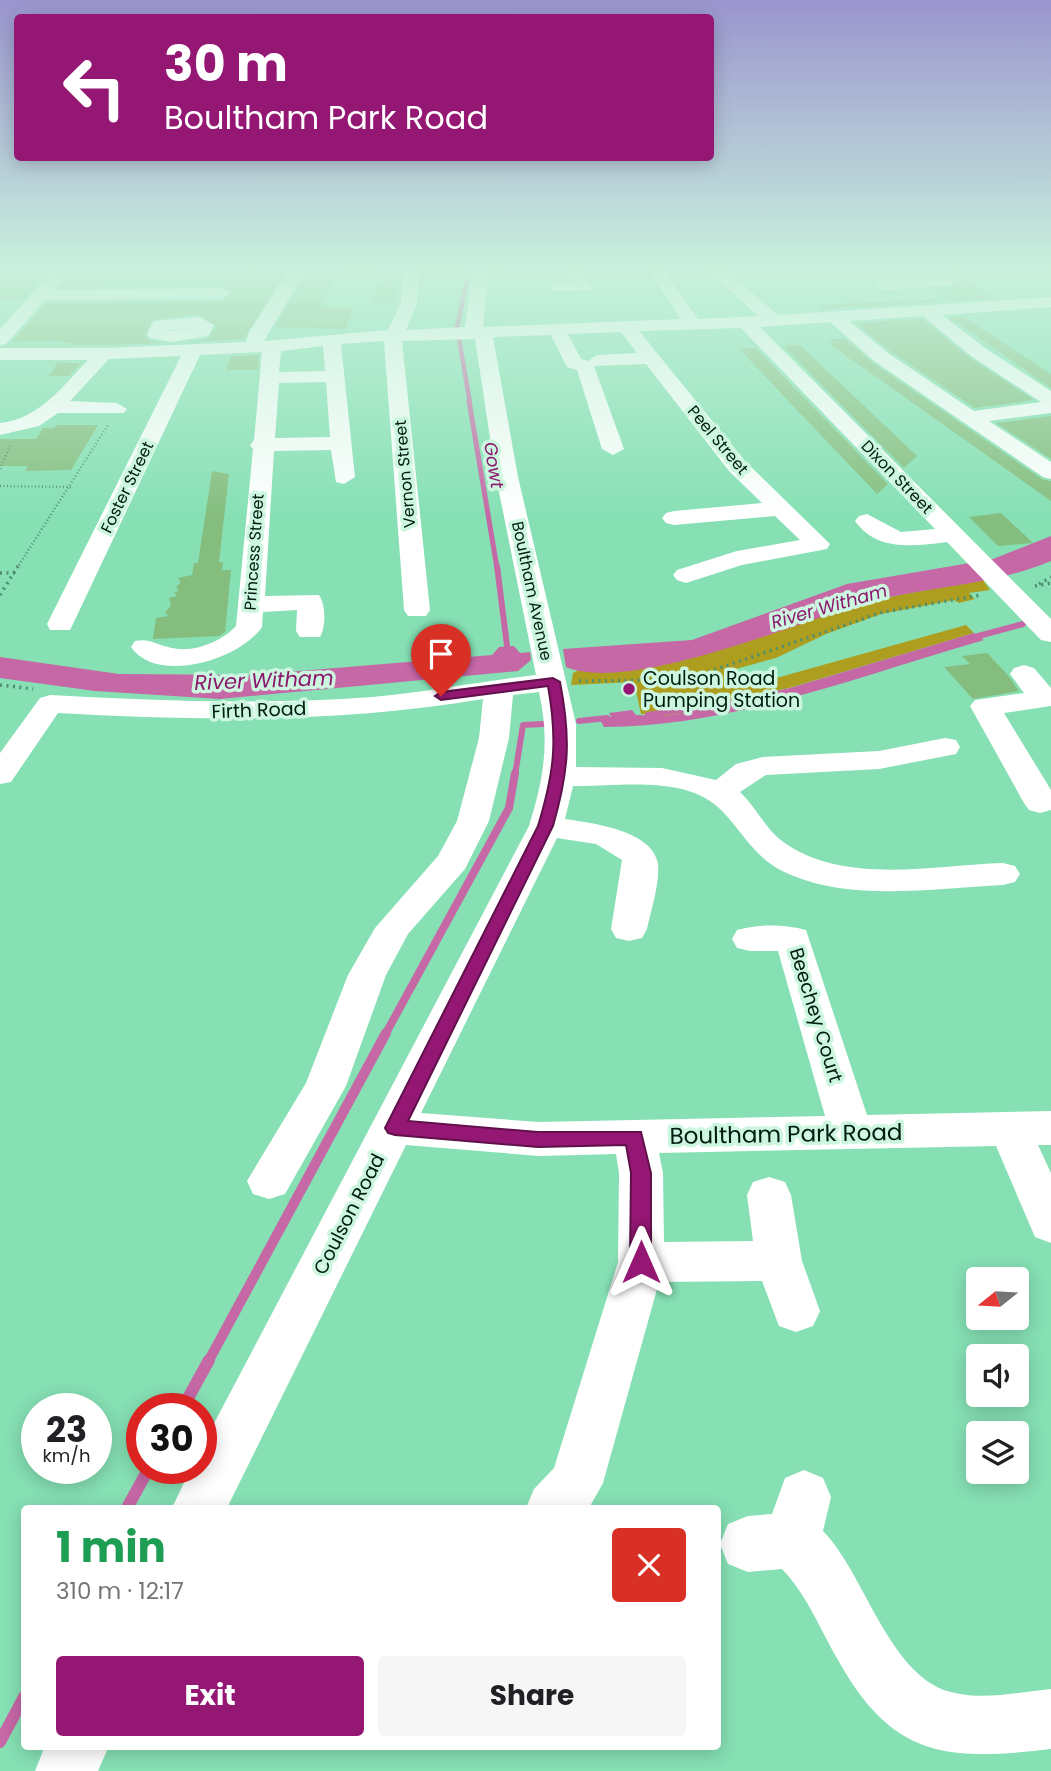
<!DOCTYPE html>
<html lang="en">
<head>
<meta charset="utf-8">
<style>
  body { margin:0; font-family:Poppins,sans-serif; background:#f6f6f6; color:#202124; height:100vh; display:flex; flex-direction:column; font-size:26px; white-space:nowrap }
  * { box-sizing:border-box; margin:0 }
  p { font-size:23px; color:#757577 }
  .icon { flex:none; width:38px; height:38px; fill:none; stroke:currentColor; stroke-width:2; stroke-linecap:round; stroke-linejoin:round }
  .map { position:relative; flex:1; overflow:hidden }
  .details { position:absolute; left:21px; top:1505px; width:700px; height:245px; display:flex; flex-direction:column; background:#fff; border-radius:7px; box-shadow:0 4px 18px #0003 }
  .details>* { flex:none }
  .hud { position:absolute; left:14px; top:14px; width:700px; height:147px; border-radius:7px; box-shadow:0 4px 18px #0003; background:#941873; color:#fff; overflow:hidden }
  .needle { width:46px; rotate:252deg }
  .fabs { position:absolute; left:966px; top:1267px; display:grid; gap:14px }
  .fabs a { display:grid; place-items:center; width:63px; height:63px; border-radius:7px; background:#fff; box-shadow:0 4px 18px #0003; font-size:35px }
  .speed { position:absolute; left:21px; top:1393px; display:flex; gap:14px; font-size:35px; font-weight:700; text-align:center }
  .speed>* { display:grid; place-content:center; width:91px; height:91px; border-radius:50%; background:#fff; box-shadow:0 4px 18px #0003; line-height:1 }
  .speed small { font-size:18px; font-weight:400 }
  .speed .limit { border:10px solid #d22; background:#fff; color:#111 }
  .pin { position:absolute; display:grid; place-items:center; width:60px; height:60px; color:#fff; margin:-72px -30px; border-radius:50% 50% 50% 0; rotate:-45deg; box-shadow:0 0 7px #0007 }
  .pin .icon { rotate:45deg }
  .me { position:absolute; width:77px; margin:-38px; rotate:0deg; stroke-linejoin:round; filter:drop-shadow(0 0 5px #0008) }
  .turn { display:flex; align-items:center; gap:24px; height:147px; padding:0 35px; font-size:32px }
  .turn .icon { width:91px; height:91px; stroke-width:2.5 }
  .turn b { display:block; font-size:49px; line-height:60px }
  .round { display:grid; place-items:center; flex:none; width:74px; height:74px; border-radius:7px; background:#f6f6f6 }
  .summary { display:flex; align-items:center; justify-content:space-between; height:119px; padding:0 35px }
  h1 { font-size:42px; font-weight:700; line-height:52px; color:#1e9e55 }
  .cta { display:flex; gap:14px; margin-top:auto; padding:14px 35px }
  .cta a { flex:1; height:80px; border-radius:7px; background:#941873; color:#fff; font-size:28px; font-weight:700; line-height:80px; text-align:center }
  .cta a+a { background:#f6f6f6; color:#202124 }
  .map>svg:first-child { display:block }
  .green { fill:#ae9e1f }
  .water { fill:#c667a6 }
  .lines { fill:none; stroke-linecap:round; stroke-linejoin:round }
  .stream-far5 { stroke:#c667a6; stroke-width:4.5 }
  .stream-far4 { stroke:#c667a6; stroke-width:5 }
  .stream-far3 { stroke:#c667a6; stroke-width:6 }
  .stream-far2 { stroke:#c667a6; stroke-width:8 }
  .stream-far1 { stroke:#c667a6; stroke-width:10 }
  .stream { stroke:#c667a6; stroke-width:12 }
  .building { fill:#85bd7e }
  .path-far1 { stroke:#4f8f70; stroke-width:2.5; stroke-dasharray:1 2.5; stroke-linecap:butt }
  .path { stroke:#4f8f70; stroke-width:3.5; stroke-dasharray:2 4.5; stroke-linecap:butt }
  .minor { fill:#fff; fill-rule:evenodd }
  .route { fill:#941873; stroke:#60104b; stroke-width:2 }
  .poi-dot { fill:#941873; stroke:#ccf6df; stroke-width:2.5 }
  .labels { text-anchor:middle; dominant-baseline:central; stroke-width:7; stroke-linejoin:round; paint-order:stroke }
  .far-street-label { font-size:16px; fill:#011c10; stroke:#ccf6df }
  .far-water-label { font-size:18px; font-style:italic; fill:#8c186d; stroke:#ccf6df }
  .poi-label { font-size:19px; fill:#011c10; stroke:#ccf6df; text-anchor:start }
  .street-label { font-size:19px; fill:#011c10; stroke:#ccf6df }
  .water-label { font-size:21px; font-style:italic; fill:#8c186d; stroke:#ccf6df }
  .near-street-label { font-size:23px; fill:#011c10; stroke:#ccf6df }
</style>
</head>
<body>
<div class="map">
<svg width="1051" height="1771" viewBox="0 0 1051 1771">
  <rect width="100%" height="100%" fill="#86e0b4"/>
  <path class="green" d="M983,580L990,590L969,593L975,599L959,603L954,600L881,614L826,634L776,658L736,669L748,686L966,625L974,633L789,688L724,702L709,708L665,716L641,714L634,682L571,685L573,673L579,670C675,676 762,633 852,607C895,594 939,588 983,580Z"/>
  <g class="water">
    <path d="M1051,536V561C999,583 940,586 885,598C811,615 634,695 566,667L563,649L692,640L847,584L993,559Z"/>
    <path d="M974,633L984,640C858,676 736,726 604,727L599,718L611,717L609,713L632,710L636,715L665,716L709,708L724,702L790,688Z"/>
    <path d="M514,646L520,653L530,652L531,660L518,671L220,699L95,691L0,678V657L119,674L252,675L492,655L499,647Z"/>
  </g>
  <g class="lines">
    <path class="stream-far5" d="M469,271L457,327L470,403"/>
    <path class="stream-far4" d="M469,401L497,568"/>
    <g class="stream-far3">
      <path d="M497,566L508,654"/>
      <path d="M971,638L1023,624"/>
      <path d="M648,715L729,702"/>
      <path d="M579,721L607,718"/>
      <path d="M515,775L523,725L543,724"/>
    </g>
    <path class="stream-far2" d="M385,1035L509,808L515,773"/>
    <path class="stream-far1" d="M208,1362L386,1033"/>
    <g class="stream">
      <path d="M182,1409L209,1360"/>
      <path d="M127,1508L149,1468"/>
      <path d="M0,1742L24,1697"/>
    </g>
  </g>
  <g class="building">
    <path d="M0,271H286L244,339L189,342L208,339L216,326L199,314L152,320L145,336L150,341L162,343L104,345H71L73,343H63L65,341L12,342L46,303L222,301L232,292L222,285L59,287L65,279L53,272L46,274L24,299H0Z"/>
    <path d="M308,271H340L320,308H354L345,329L275,327Z"/>
    <path d="M382,271H400L395,303L372,302Z"/>
    <path d="M911,271H959L994,298L949,301L934,289L951,288L954,280L945,274L917,276Z"/>
    <path d="M935,299L940,302L822,309L817,305Z"/>
    <path d="M962,316L1051,374V388L949,317Z"/>
    <path d="M922,319L970,358L1034,400L975,408L890,351L856,323Z"/>
    <path d="M830,339H845L873,363L1042,479L1051,481V501L828,343H834Z"/>
    <path d="M800,345L917,456L904,468L783,346Z"/>
    <path d="M756,348L888,484L877,494L739,349Z"/>
    <path d="M259,355L258,370H226L231,356Z"/>
    <path d="M58,363H82L69,376H48Z"/>
    <path d="M1051,416V459L996,423Z"/>
    <path d="M57,425H98L71,470L25,471L28,466H0V439H36L43,428H54Z"/>
    <path d="M212,471L229,474L219,562H223L222,570H231L225,632L219,636L153,639L156,618L168,616L165,612L171,606L169,598L177,596L174,592L179,591L176,587L181,582L178,578L192,575L194,563H198Z"/>
    <path d="M1001,513L1033,543L998,546L969,517Z"/>
    <path d="M987,653L1007,674L1019,691L973,699L944,667L970,664L962,656Z"/>
  </g>
  <g class="lines">
    <g class="path-far1">
      <path d="M0,469L11,444"/>
      <path d="M0,486L71,487"/>
      <path d="M17,568L108,425"/>
    </g>
    <g class="path">
      <path d="M0,573H16"/>
      <path d="M1039,584L1051,577"/>
      <path d="M1035,586L1051,583"/>
      <path d="M0,595L18,566"/>
      <path d="M579,681L663,680L702,674L883,612L981,595"/>
      <path d="M0,685L33,689"/>
    </g>
    <g class="minor">
      <path d="M289,271H305L264,341L388,330L401,303L403,271H419L417,303L406,330L465,327L473,271H489L483,327L681,319L649,271H665L698,319L758,316L709,271H727L778,315L1051,297V307L942,315L985,348L1051,391V413L989,421L1051,462V479L1043,477L874,361L830,322L760,327L1051,619V642L1041,640L947,542C915,546 877,552 855,521L859,516L867,514L901,532L935,529L741,328L639,331L745,461L830,544L827,549L742,565L686,583L677,580L673,575L677,570L737,551L800,540L775,516L674,525L666,523L662,518L666,513L674,511L762,503L729,471L646,364L594,366L624,449L613,455L602,449L577,370L567,367L551,335L493,337L518,477L576,724V767L662,768L716,780L736,764L763,757L879,751L945,738L956,740L960,747L956,754L879,769L766,775L740,792C756,807 765,828 782,841C842,886 934,865 1003,863L1015,866L1020,874L1015,882L1003,885C935,888 856,902 791,875C755,860 747,837 722,811C687,774 619,787 573,786L565,819C591,823 653,830 658,864C660,883 651,910 647,929L642,938L629,941L616,938L611,929L622,860L596,844L557,838L421,1113L539,1122L825,1116L778,951H750L737,948L732,939L737,930C758,924 785,924 806,930L867,1115L1051,1111V1145H1038L1051,1173V1243L1035,1237L996,1146L659,1153L663,1173L664,1242L753,1241L747,1195L753,1182L769,1177L785,1182L791,1195L802,1261L820,1311L813,1326L796,1332L779,1326L762,1281L659,1282L603,1483L589,1508H526L534,1489L554,1468L618,1262L619,1173L616,1154L539,1156L406,1145L227,1508H172L191,1468H201V1448L529,826C544,777 550,743 539,692L513,695L509,738L489,821L465,869L408,934L386,975L346,1086L285,1194L269,1199L253,1194L247,1181L306,1083L348,975L375,928L438,856L457,821L479,738L483,699C342,723 201,721 58,713L11,782L0,784V753L40,698L50,695C157,701 265,705 372,697C427,692 481,681 536,675L496,477L475,339L402,341L430,610L426,616H408L404,610L384,341L341,344L355,477L344,484L336,482L331,450L274,451L265,596L319,595C326,605 326,627 320,637H300L296,631L297,610L263,612L262,627C240,660 157,685 131,647L135,641C149,638 155,644 168,647C191,654 220,643 236,626L253,449L250,445L254,440L262,352L200,355L73,624L70,630H50L47,624L181,356L109,359L70,401L117,403L127,409L124,413H58L39,426L0,435V423C39,419 63,386 88,360H0V348H104L246,342L249,332ZM923,316L971,356L1041,402L974,411L888,353L849,321ZM621,332L637,353L597,355L588,361L581,359L568,334ZM323,346L325,371L279,372L281,351ZM326,382L330,437L275,438L279,383Z"/>
      <path d="M567,271H583L592,287L590,290L551,291V285L573,282Z"/>
      <path d="M54,274L62,279L53,290L222,288L230,293L222,298L45,300L6,344L0,345V329L48,276Z"/>
      <path d="M945,277L953,282L951,285L884,290L876,285L884,280Z"/>
      <path d="M199,317L214,325L208,336L172,342L150,338L147,334L154,321ZM195,328L166,331L167,330Z"/>
      <path d="M1024,665L1034,668L1051,688V706L1004,713L1051,790V810L1040,813L1029,810L1024,803L970,706L975,700L1024,693L1010,674L1014,668Z"/>
      <path d="M804,1470L823,1478L831,1497L823,1531C865,1573 890,1681 955,1693C986,1700 1020,1692 1051,1689V1749C948,1761 893,1759 838,1660C820,1629 807,1595 782,1569L748,1572L728,1564L720,1544L728,1524L748,1516L772,1514L785,1478Z"/>
      <path d="M45,1746H109L98,1771H35Z"/>
    </g>
  </g>
  <linearGradient id="sky" x2="0" y2="1"><stop stop-color="#9a95ce"/><stop offset="0.52" stop-color="#c9f1dd"/><stop offset="1" stop-color="#c9f1dd" stop-opacity="0"/></linearGradient>
  <rect width="1051" height="519" fill="url(#sky)"/>
  <path class="route" d="M553,678L560,682C571,739 569,770 553,826L408,1121L538,1132H641L651,1173V1262L648,1269L641,1271L633,1269L630,1262L631,1173L626,1145L538,1147L395,1135L388,1133L385,1128L538,826C554,773 558,742 548,686L441,700L435,696L441,692Z"/>
  <circle class="poi-dot" cx="629" cy="689" r="7"/>
  <g class="labels">
    <g class="far-street-label">
      <text transform="translate(718 440) rotate(50)">Peel Street</text>
      <text transform="translate(405 474) rotate(-95)">Vernon Street</text>
      <text transform="translate(897 477) rotate(46)">Dixon Street</text>
      <text transform="translate(127 487) rotate(-64)">Foster Street</text>
      <text transform="translate(254 552) rotate(-86)">Princess Street</text>
      <text transform="translate(532 591) rotate(78)">Boultham Avenue</text>
    </g>
    <g class="far-water-label">
      <text transform="translate(494 465) rotate(81)">Gowt</text>
      <text transform="translate(829 606) rotate(-16)">River Witham</text>
    </g>
    <g class="poi-label">
      <text x="643" y="678">Coulson Road<tspan x="643" dy="22">Pumping Station</tspan></text>
    </g>
    <g class="street-label">
      <text transform="translate(259 710) rotate(-2)">Firth Road</text>
      <text transform="translate(816 1015) rotate(73)">Beechey Court</text>
      <text transform="translate(349 1214) rotate(-63)">Coulson Road</text>
    </g>
    <g class="water-label">
      <text transform="translate(264 680) rotate(-2)">River Witham</text>
    </g>
    <g class="near-street-label">
      <text transform="translate(786 1134) rotate(-1)">Boultham Park Road</text>
    </g>
  </g>
</svg>
<div class="fabs">
<a><svg class="needle" viewBox="-14 -14 28 28"><path d="M0-13l5 13h-10z" fill="#e53935"/><path d="M0 13l5-13h-10z" fill="#757577"/></svg></a>
<a><svg class="icon" aria-label="sound" viewBox="0 0 24 24"><path d="M4 9h4l5-4v14l-5-4H4zM17 9q2 3 0 6"/></svg></a>
<a><svg class="icon" aria-label="layers" viewBox="0 0 24 24"><path d="M12 4l9 5-9 5-9-5zM3 14l9 5 9-5"/></svg></a>
</div>
<div class="speed"><div>23<small>km/h</small></div><div class="limit">30</div></div>
<div class="pin" style="left:441px;top:696px;background:#d93025"><svg class="icon" aria-label="arrive" viewBox="0 0 24 24"><path d="M6 21V4h12l-3 4 3 4H6"/></svg></div>
<svg class="me" style="left:641px;top:1262px" viewBox="-20 -20 40 40"><path d="M0-17L14 15 0 8-14 15z" fill="#941873" stroke="#fff" stroke-width="4"/></svg>
<div class="hud">
<div class="turn"><svg class="icon" aria-label="left" viewBox="0 0 24 24"><path d="M17 20v-9H6M10 6l-5 5 5 5"/></svg><div><b>30 m</b>Boultham Park Road</div></div>
</div>
<section class="details">
<div class="summary"><div><h1>1 min</h1><p>310 m · 12:17</p></div><a class="round" style="background:#d93025;color:#fff"><svg class="icon" aria-label="close" viewBox="0 0 24 24"><path d="M6 6l12 12M18 6L6 18"/></svg></a></div>
<div class="cta"><a>Exit</a><a>Share</a></div>
</section>
</div>
</body>
</html>
